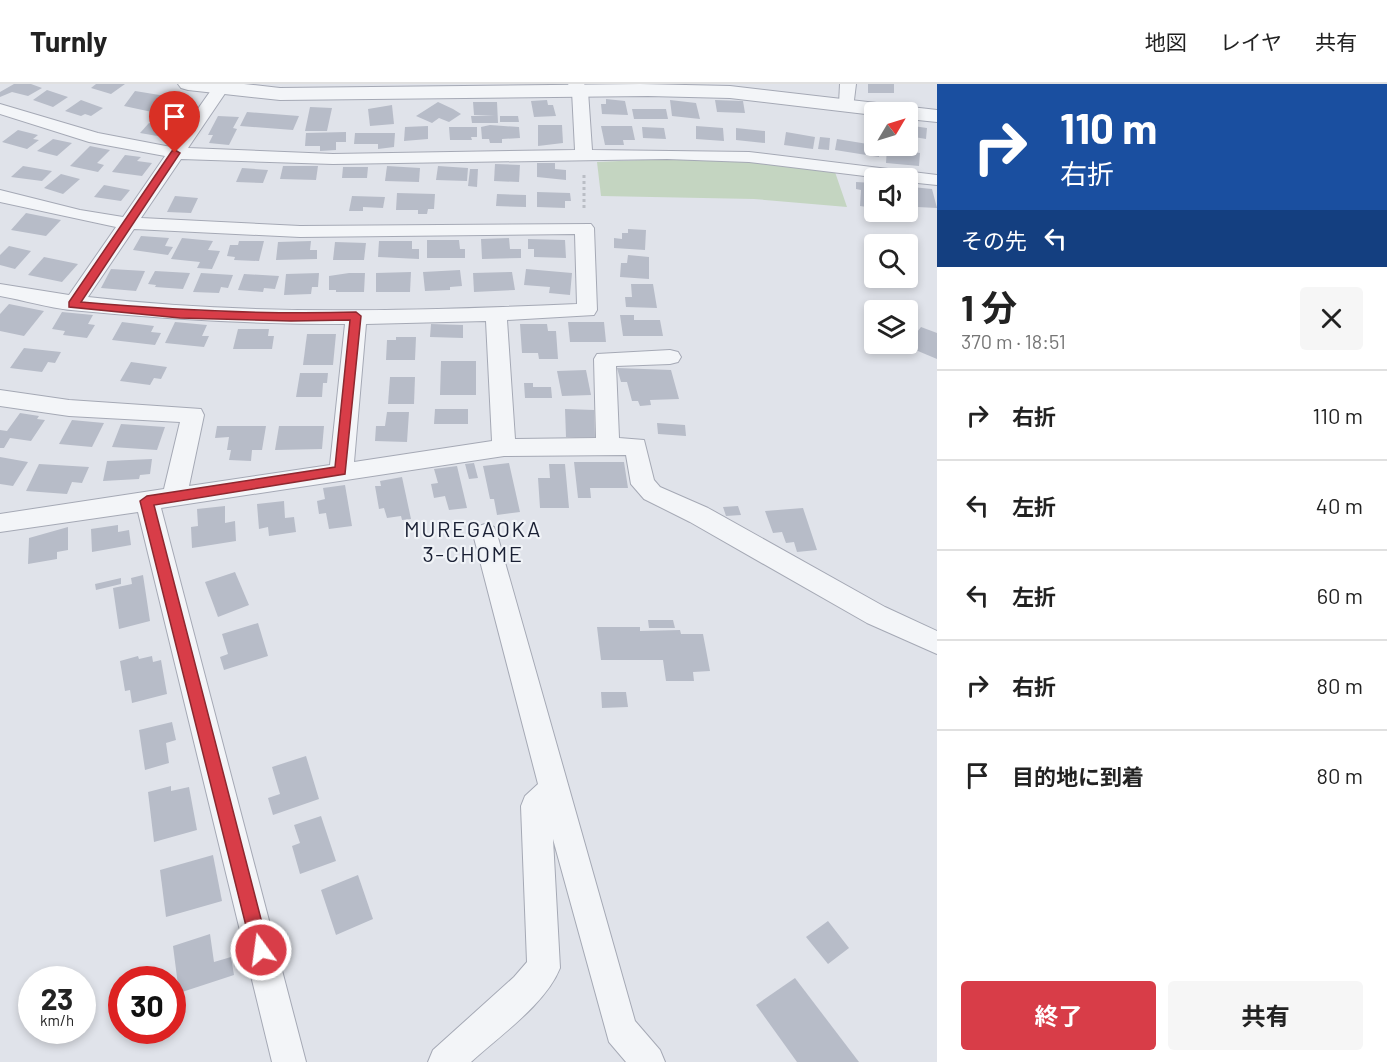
<!DOCTYPE html>
<html lang="ja">
<head>
<meta charset="utf-8">
<style>
  body { margin:0; font-family:Barlow,"Noto Sans JP",sans-serif; background:#f6f6f6; color:#222; height:100vh; display:flex; flex-direction:column; font-size:22px; white-space:nowrap }
  * { box-sizing:border-box; margin:0 }
  p { font-size:20px; color:#767676 }
  .icon { flex:none; width:33px; height:33px; fill:none; stroke:currentColor; stroke-width:2; stroke-linecap:round; stroke-linejoin:round }
  .map { position:relative; flex:1; overflow:hidden }
  .side { display:flex; flex-direction:column; background:#fff; width:450px }
  .side>* { flex:none }
  .guide { background:#1a4fa0; color:#fff; overflow:hidden }
  .needle { width:39px; rotate:52deg }
  .tools { position:absolute; left:864px; top:18px; display:grid; gap:12px }
  .tools a { display:grid; place-items:center; width:54px; height:54px; border-radius:6px; background:#fff; box-shadow:0 3px 9px #0003; font-size:30px }
  .speed { position:absolute; left:18px; top:882px; display:flex; gap:12px; font-size:30px; font-weight:700; text-align:center }
  .speed>* { display:grid; place-content:center; width:78px; height:78px; border-radius:50%; background:#fff; box-shadow:0 3px 9px #0003; line-height:1 }
  .speed small { font-size:15px; font-weight:400 }
  .speed .limit { border:9px solid #d22; background:#fff; color:#111 }
  .pin { position:absolute; display:grid; place-items:center; width:51px; height:51px; color:#fff; margin:-62px -26px; border-radius:50% 50% 50% 0; rotate:-45deg; box-shadow:0 0 6px #0007 }
  .pin .icon { rotate:45deg }
  .me { position:absolute; width:66px; margin:-33px; rotate:346deg; stroke-linejoin:round; filter:drop-shadow(0 0 4px #0008) }
  .turn { display:flex; align-items:center; gap:21px; height:126px; padding:0 24px; font-size:27px }
  .turn .icon { width:78px; height:78px; stroke-width:2.5 }
  .turn b { display:block; font-size:42px; line-height:51px }
  .then { display:flex; align-items:center; height:57px; padding:0 24px; background:#0003; gap:12px; font-size:22px }
  .round { display:grid; place-items:center; flex:none; width:63px; height:63px; border-radius:6px; background:#f6f6f6 }
  .headline { display:flex; align-items:center; justify-content:space-between; height:102px; padding:0 24px }
  h1 { font-size:36px; font-weight:700; line-height:45px }
  .button { display:flex; gap:12px; margin-top:auto; padding:12px 24px }
  .button a { flex:1; height:69px; border-radius:6px; background:#d83d48; color:#fff; font-size:24px; font-weight:700; line-height:69px; text-align:center }
  .button a+a { background:#f6f6f6; color:#222 }
  ul { padding:0; list-style:none }
  li { display:flex; align-items:center; gap:18px; height:90px; padding:0 24px; border-top:2px solid #e0e0e0 }
  li div { flex:1 }
  li b { display:block; font-size:22px }
  li em { font-style:normal }
  header { display:flex; align-items:center; gap:36px; box-sizing:border-box; height:84px; padding:0 30px; background:#fff; border-bottom:2px solid #e0e0e0 }
  header strong { font-size:28px }
  nav { display:flex; gap:33px; margin-inline-start:auto; font-size:21px }
  main { display:flex; flex:1; min-height:0 }
  .map>svg:first-child { display:block }
  .green { fill:#c4d5c1 }
  .building { fill:#b7bcc8 }
  .lines { fill:none; stroke-linecap:round; stroke-linejoin:round }
  .minor-casing { stroke:#a5a9b5; stroke-width:2 }
  .tertiary-casing { stroke:#a5a9b5; stroke-width:2 }
  .path { stroke:#babec5; stroke-width:3; stroke-dasharray:3 3; stroke-linecap:butt }
  .minor { fill:#f3f5f8; fill-rule:evenodd }
  .tertiary { fill:#f3f5f8; fill-rule:evenodd }
  .route { fill:#d83d48; stroke:#8c282f; stroke-width:1.5 }
  .labels { text-anchor:middle; dominant-baseline:central; stroke-width:4.5; stroke-linejoin:round; paint-order:stroke }
  .neighbourhood-label { font-size:22px; letter-spacing:1.5px; fill:#1a2034; stroke:#f0f3f7 }
</style>
</head>
<body>
<header>
<strong>Turnly</strong>
<nav><a>地図</a><a>レイヤ</a><a>共有</a></nav>
</header>
<main>
<div class="map">
<svg width="937" height="978" viewBox="0 0 937 978">
  <rect width="100%" height="100%" fill="#e0e3ea"/>
  <path class="green" d="M664,75L751,78L835,88L847,123L754,115L601,112L597,78Z"/>
  <g class="building">
    <path d="M14,0H31L42,4L28,12L12,8L0,13V8Z"/>
    <path d="M96,0H125L111,10L91,4Z"/>
    <rect x="868" y="0" width="26" height="9"/>
    <path d="M47,6L68,13L53,23L33,16Z"/>
    <path d="M135,7L178,14L182,17L178,20L190,22L180,34L124,22Z"/>
    <path d="M606,15L625,17L628,31L602,30L601,20H606Z"/>
    <path d="M81,16L103,24L91,32L85,30L81,32L65,27Z"/>
    <path d="M547,16L548,21H553L556,32L534,33L531,17Z"/>
    <path d="M670,16L696,19L700,35L672,32Z"/>
    <path d="M715,16L743,17L745,29L717,28Z"/>
    <path d="M438,18L453,25L461,30L449,38L439,34L432,39L416,32Z"/>
    <path d="M473,18H497L498,39H472L471,32H495L474,31Z"/>
    <path d="M392,21L394,40L370,42L368,25Z"/>
    <path d="M310,23L332,24L327,47H305Z"/>
    <path d="M632,25H666L668,35H634Z"/>
    <path d="M247,28L299,32L293,46L240,42Z"/>
    <path d="M218,32L239,33L233,44L237,45L229,61L209,59L213,51H208Z"/>
    <path d="M500,32H518L519,38H500Z"/>
    <path d="M908,36L913,37V42L927,44L926,55L908,52Z"/>
    <path d="M149,39L178,44L169,54L140,49Z"/>
    <path d="M490,41L519,43L520,54L502,55V59H490L489,55H482L481,43Z"/>
    <path d="M538,41H562L563,59L538,62Z"/>
    <path d="M428,42V55L404,57L405,43Z"/>
    <path d="M601,42H632L635,56H623L624,61H605Z"/>
    <path d="M696,42L723,44L724,57L696,55Z"/>
    <path d="M449,43H477V53H471L472,56H450Z"/>
    <path d="M642,43L664,44L666,55L643,54Z"/>
    <path d="M736,44L765,47V59L736,56Z"/>
    <path d="M18,46L38,51L33,55L39,56L27,65L2,58Z"/>
    <path d="M346,48V58H336V66L320,67V62H305L306,49Z"/>
    <path d="M786,48L815,53L813,65L784,61Z"/>
    <path d="M355,49H395L394,63L378,65V60H354Z"/>
    <path d="M820,53L830,54L829,66L818,65Z"/>
    <path d="M53,55L72,59L57,72L37,67Z"/>
    <path d="M837,55L880,62L879,73L835,66Z"/>
    <path d="M90,62L110,66L97,79L104,81L98,88L70,82Z"/>
    <path d="M887,64L920,69L919,82L886,79Z"/>
    <path d="M125,71L141,73L137,77L152,79L142,92L112,88Z"/>
    <path d="M537,79H555V85L566,86V96L537,93Z"/>
    <path d="M495,80L520,81L519,98L494,97Z"/>
    <path d="M23,82L52,87L42,97L11,93Z"/>
    <path d="M283,82H318L316,96L280,95Z"/>
    <path d="M387,82L420,84L419,98L385,97Z"/>
    <path d="M438,82L468,84L467,97L436,96Z"/>
    <path d="M343,83H368L367,94H342Z"/>
    <path d="M242,84L268,86L263,99L236,98Z"/>
    <path d="M470,85H478L477,103L468,102Z"/>
    <path d="M61,90L80,95L63,110L44,104Z"/>
    <path d="M856,98L874,99V124L860,122L861,106L856,105Z"/>
    <path d="M104,101L130,106L121,117L94,113Z"/>
    <path d="M912,103L932,105L937,124L917,123Z"/>
    <path d="M537,108L570,109L571,117H565V124L537,123Z"/>
    <path d="M397,109L435,110L434,125H428L427,130H418V126H396Z"/>
    <path d="M497,110L526,111V123L496,122Z"/>
    <path d="M175,112L198,114L191,129L167,128Z"/>
    <path d="M352,112L385,113L383,124L363,123V127H349Z"/>
    <path d="M26,129L61,136L46,152L11,146Z"/>
    <path d="M628,145L646,146L645,166L614,164V154L622,155V149H628Z"/>
    <path d="M141,152L169,154L165,162L173,163L168,171L133,166Z"/>
    <path d="M182,154L213,157L208,166L220,167L212,185L197,184L200,178L171,175Z"/>
    <path d="M509,154L510,165H521V174L482,175L481,155Z"/>
    <path d="M528,155L565,156L566,174L534,173V165H528Z"/>
    <path d="M427,156H459L460,165H465V174H427Z"/>
    <path d="M239,157H264L259,177L234,176L235,173L227,172L230,161H238Z"/>
    <path d="M311,157L310,166H317V175L276,176L278,158Z"/>
    <path d="M379,157H412V165H419V175L378,173Z"/>
    <path d="M335,158L366,159L364,176H333Z"/>
    <path d="M9,162L31,167L15,185L0,181V171Z"/>
    <path d="M628,171L649,173V195L620,193L621,179H627Z"/>
    <path d="M44,173L78,180L62,198L28,191Z"/>
    <path d="M111,185L145,187L136,207L101,204Z"/>
    <path d="M526,185L572,189L570,211L549,209L550,203L524,201Z"/>
    <path d="M460,186L462,202L450,203V206L425,207L423,188Z"/>
    <path d="M155,187L190,189L183,205L155,203L156,201L148,200Z"/>
    <path d="M411,188L410,208H376V189Z"/>
    <path d="M512,188L515,206L474,208L473,189Z"/>
    <path d="M201,189L233,191L228,204L221,203L219,209L193,208Z"/>
    <path d="M319,189L318,203H312L311,210L284,211L286,190Z"/>
    <path d="M349,189H365L364,208H336V206H329V192Z"/>
    <path d="M244,190L279,192L275,205L264,204L263,208L238,206Z"/>
    <path d="M631,200H653L657,224L626,223L625,213H632Z"/>
    <path d="M9,220L44,227L24,252L0,247V230Z"/>
    <path d="M62,228L93,231L88,240L95,241L87,254L63,251L65,247L52,245Z"/>
    <path d="M620,231H634V236H660L663,252H623Z"/>
    <path d="M122,238L154,242L151,248L161,249L155,261L112,256Z"/>
    <path d="M175,238L207,241L202,252H209L204,263L165,259Z"/>
    <path d="M568,238H604L606,258H570Z"/>
    <path d="M431,240L463,241V254L430,253Z"/>
    <path d="M520,240H547L548,247H556L558,275H539L538,269H522Z"/>
    <path d="M921,243L937,249V275L906,262Z"/>
    <path d="M238,245H269L268,252H274L272,265H233Z"/>
    <path d="M307,250H336L333,281H303Z"/>
    <path d="M396,253H416L415,276H386L387,256H396Z"/>
    <path d="M24,264L61,268L55,279L48,278L42,288L10,284Z"/>
    <path d="M441,277H476V311H440Z"/>
    <path d="M131,278L167,283L161,295L154,294L150,301L120,297Z"/>
    <path d="M617,284L671,286L679,315L650,316L651,321L640,322L638,317H632L627,298H621Z"/>
    <path d="M586,286L591,311L562,312L557,287Z"/>
    <path d="M300,289H328L327,299H323L322,313H296Z"/>
    <path d="M390,293H415L414,320H388Z"/>
    <path d="M524,299H533V303H551L552,314H525Z"/>
    <path d="M435,325H468V340H434Z"/>
    <path d="M565,325L594,326L595,354L566,353Z"/>
    <path d="M387,328H409L407,358L375,357L376,342H385Z"/>
    <path d="M20,329L39,332L37,335L45,336L31,357L10,354L4,364H0V346L7,347Z"/>
    <path d="M72,336L104,339L92,363L59,360Z"/>
    <path d="M657,339L685,341L686,352L658,350Z"/>
    <path d="M121,340L165,343L157,366L112,363Z"/>
    <path d="M217,342H266L262,366H252L251,377L229,376L231,366H227L229,353L215,354Z"/>
    <path d="M279,342H324L322,365L275,366Z"/>
    <path d="M0,373L28,378L13,402L0,400Z"/>
    <path d="M152,375L150,390L140,391L139,395L103,397L107,377Z"/>
    <path d="M574,378H624L628,404H590L591,414H578Z"/>
    <path d="M474,379L478,394L469,395L465,380Z"/>
    <path d="M509,379L520,428L497,431L494,415H490L483,382Z"/>
    <path d="M39,380L89,383L82,399L72,398L67,410L26,407Z"/>
    <path d="M549,380H565L569,424H540L538,394H550Z"/>
    <path d="M457,382L467,424L449,426L445,412L434,414L431,400L438,399L434,385Z"/>
    <path d="M402,393L411,435L402,436L401,432L387,434L384,424L379,425L375,402H381L380,397Z"/>
    <path d="M345,401L352,442L329,445L326,429L319,430L317,417L325,415L323,404Z"/>
    <path d="M284,417L285,434L294,433L296,448L269,452L268,443L259,445L257,420Z"/>
    <path d="M225,422V439L235,437L236,457L192,464L191,443L198,442L197,425Z"/>
    <path d="M738,422L741,431L726,432L723,423Z"/>
    <path d="M803,424L817,466L797,468L794,458L786,459L782,448L773,449L765,427Z"/>
    <path d="M118,441V448L129,446L131,461L92,468L91,445Z"/>
    <path d="M68,443V466L57,468V475L28,480L29,454Z"/>
    <path d="M235,488L249,521L218,533L205,498Z"/>
    <path d="M143,491L150,537L119,545L113,504L132,500L131,494Z"/>
    <path d="M121,494V500L96,506L95,500Z"/>
    <path d="M648,536H673L675,544H649Z"/>
    <path d="M258,539L268,572L224,586L220,573L228,570L222,550Z"/>
    <path d="M597,543H640V547L680,546L681,550H703L710,587L693,588L694,597H666L663,576H601Z"/>
    <path d="M138,572L139,575L152,572L153,578L161,576L167,610L132,619L130,606L125,607L120,577Z"/>
    <path d="M601,608H626L628,623L602,624Z"/>
    <path d="M172,638L176,656L166,659L169,679L145,686L139,646Z"/>
    <path d="M306,672L319,715L273,731L268,714L280,710L272,683Z"/>
    <path d="M171,702V707L189,703L197,746L154,758L148,708Z"/>
    <path d="M321,732L336,777L300,790L292,762L300,759L294,741Z"/>
    <path d="M213,771L222,817L166,833L160,786Z"/>
    <path d="M358,791L373,835L336,851L321,806Z"/>
    <path d="M828,837L849,864L828,880L806,853Z"/>
    <path d="M210,850L214,878L231,873L234,891L179,909L173,862Z"/>
    <path d="M795,894L859,978H797L756,921Z"/>
  </g>
  <g class="lines">
    <defs>
      <g id="minor">
        <path d="M220,0L228,5L188,64L333,70L575,66L572,7L568,0H584L588,7L592,66L749,68L937,91V101L908,98V94H881L749,78L667,75L333,80L181,75L141,134L300,142L591,140L594,144L597,226L594,231L507,236L515,355L596,354L594,275L597,270L670,266L678,268L681,273L678,278L670,280L616,282L619,354L644,356L654,396L660,403L708,424L885,523L937,547V570L867,539L690,438L644,415L631,400L626,371L504,372L161,424L306,978H272L138,428L0,448V430L164,405L180,338L69,332L0,322V306L69,316L201,325L204,331L189,402L330,381L345,240C253,240 162,235 71,226C49,224 23,216 0,212V200L69,211L116,143L0,118V106L80,126L123,133L165,72L89,58L0,30V20L98,49L171,63L214,2ZM134,145L300,153L575,150L577,220C413,227 251,232 88,213ZM486,237L492,357L354,378L366,240Z"/>
        <path d="M840,0H856L853,24L847,25L839,20Z"/>
        <path d="M485,440L494,443L497,450L635,937L660,966L665,978H626L609,958L553,755L560,884C546,920 499,952 471,978H428L433,966L514,893L527,878L521,722L525,712L538,700L473,450L476,443Z"/>
      </g>
      <path id="tertiary" d="M178,0H244L280,4L640,0L730,2L937,26V38L908,35V28H874V31L730,14L648,12L280,16L188,6L181,4Z"/>
    </defs>
    <use href="#minor" class="minor-casing"/>
    <use href="#tertiary" class="tertiary-casing"/>
    <path class="path" d="M584,91V125"/>
    <use href="#minor" class="minor"/>
    <use href="#tertiary" class="tertiary"/>
  </g>
  <path class="route" d="M175,66L180,69L81,218C173,226 263,231 356,228L361,232L345,390L154,421L269,866L267,872L261,875L255,872L252,866L140,417L147,412L335,383L350,236L291,237L180,234L69,223V218L172,67Z"/>
  <g class="labels">
    <g class="neighbourhood-label">
      <text x="473" y="444">MUREGAOKA<tspan x="473" dy="25">3-CHOME</tspan></text>
    </g>
  </g>
</svg>
<div class="tools">
<a><svg class="needle" viewBox="-14 -14 28 28"><path d="M0-13l5 13h-10z" fill="#e53935"/><path d="M0 13l5-13h-10z" fill="#767676"/></svg></a>
<a><svg class="icon" aria-label="sound" viewBox="0 0 24 24"><path d="M4 9h4l5-4v14l-5-4H4zM17 9q2 3 0 6"/></svg></a>
<a><svg class="icon" aria-label="search" viewBox="0 0 24 24"><circle cx="10" cy="10" r="6"/><path d="M15 15l6 6"/></svg></a>
<a><svg class="icon" aria-label="layers" viewBox="0 0 24 24"><path d="M12 4l9 5-9 5-9-5zM3 14l9 5 9-5"/></svg></a>
</div>
<div class="speed"><div>23<small>km/h</small></div><div class="limit">30</div></div>
<div class="pin" style="left:175px;top:69px;background:#d93025"><svg class="icon" aria-label="arrive" viewBox="0 0 24 24"><path d="M6 21V4h12l-3 4 3 4H6"/></svg></div>
<svg class="me" style="left:261px;top:866px" viewBox="-20 -20 40 40"><circle r="17" fill="#d83d48" stroke="#fff" stroke-width="3"/><path d="M0-11L8 9 0 5-8 9z" fill="#fff"/></svg>
</div>
<section class="side">
<div class="guide">
<div class="turn"><svg class="icon" aria-label="right" viewBox="0 0 24 24"><path d="M7 20v-9h11M14 6l5 5-5 5"/></svg><div><b>110 m</b>右折</div></div>
<div class="then">その先<svg class="icon" aria-label="left" viewBox="0 0 24 24"><path d="M17 20v-9H6M10 6l-5 5 5 5"/></svg></div>
</div>
<div class="headline"><div><h1>1 分</h1><p>370 m · 18:51</p></div><a class="round"><svg class="icon" aria-label="close" viewBox="0 0 24 24"><path d="M6 6l12 12M18 6L6 18"/></svg></a></div>
<ul>
<li><svg class="icon" aria-label="right" viewBox="0 0 24 24"><path d="M7 20v-9h11M14 6l5 5-5 5"/></svg><div><b>右折</b></div><em>110 m</em></li>
<li><svg class="icon" aria-label="left" viewBox="0 0 24 24"><path d="M17 20v-9H6M10 6l-5 5 5 5"/></svg><div><b>左折</b></div><em>40 m</em></li>
<li><svg class="icon" aria-label="left" viewBox="0 0 24 24"><path d="M17 20v-9H6M10 6l-5 5 5 5"/></svg><div><b>左折</b></div><em>60 m</em></li>
<li><svg class="icon" aria-label="right" viewBox="0 0 24 24"><path d="M7 20v-9h11M14 6l5 5-5 5"/></svg><div><b>右折</b></div><em>80 m</em></li>
<li><svg class="icon" aria-label="arrive" viewBox="0 0 24 24"><path d="M6 21V4h12l-3 4 3 4H6"/></svg><div><b>目的地に到着</b></div><em>80 m</em></li>
</ul>
<div class="button"><a>終了</a><a>共有</a></div>
</section>
</main>
</body>
</html>
